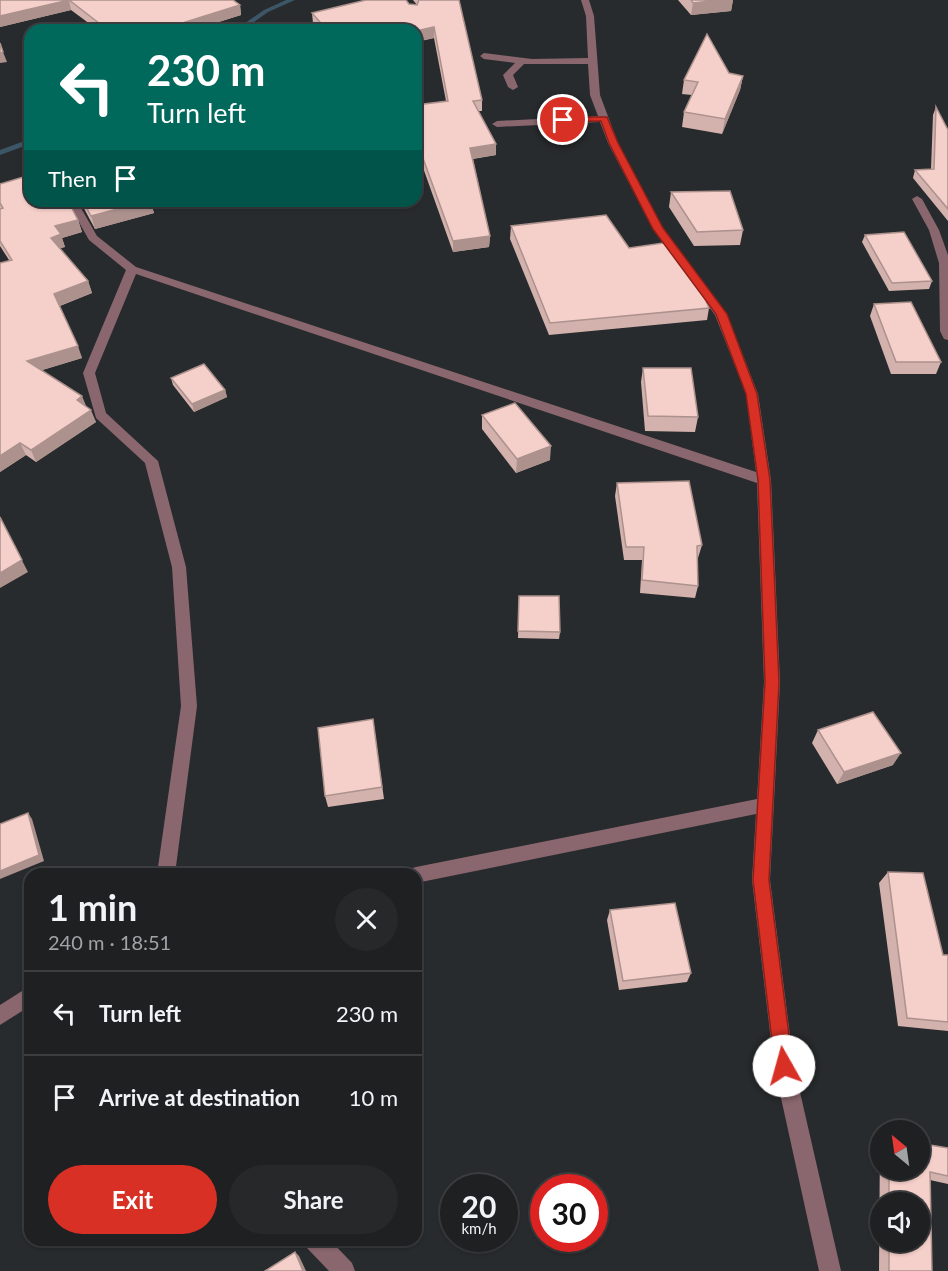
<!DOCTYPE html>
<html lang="en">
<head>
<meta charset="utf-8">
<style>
  body { margin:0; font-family:Lato,sans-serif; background:#26282a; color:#f1f3f6; height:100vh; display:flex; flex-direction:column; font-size:22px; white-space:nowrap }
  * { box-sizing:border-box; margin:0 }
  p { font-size:20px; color:#a1a3a5 }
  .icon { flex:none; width:33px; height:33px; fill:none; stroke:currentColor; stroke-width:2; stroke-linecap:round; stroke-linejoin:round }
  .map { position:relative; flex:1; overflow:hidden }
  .details { position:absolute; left:24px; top:868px; width:398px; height:378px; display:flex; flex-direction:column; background:#1e2022; border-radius:18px; box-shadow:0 2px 4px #0004,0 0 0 2px #3c3e40 }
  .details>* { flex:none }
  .banner { position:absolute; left:24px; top:24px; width:398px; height:183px; border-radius:18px; box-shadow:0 2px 4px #0004,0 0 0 2px #3c3e40; background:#00695c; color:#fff; overflow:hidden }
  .needle { width:39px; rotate:331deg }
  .buttons { position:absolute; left:870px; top:1120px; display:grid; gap:12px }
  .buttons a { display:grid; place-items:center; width:60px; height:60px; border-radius:50%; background:#1e2022; box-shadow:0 2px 4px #0004,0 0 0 2px #3c3e40; font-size:30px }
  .speed { position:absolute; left:440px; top:1174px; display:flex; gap:12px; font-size:30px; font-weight:700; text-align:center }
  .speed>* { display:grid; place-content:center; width:78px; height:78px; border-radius:50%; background:#1e2022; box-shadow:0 2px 4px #0004,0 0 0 2px #3c3e40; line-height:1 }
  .speed small { font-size:15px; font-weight:400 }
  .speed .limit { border:9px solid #d22; background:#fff; color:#111 }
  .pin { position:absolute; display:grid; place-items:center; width:51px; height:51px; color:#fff; margin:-26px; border:3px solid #fff; border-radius:50%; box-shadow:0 2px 6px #0007 }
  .me { position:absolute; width:66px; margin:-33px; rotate:353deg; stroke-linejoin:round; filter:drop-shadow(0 0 4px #0008) }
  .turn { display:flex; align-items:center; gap:21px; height:126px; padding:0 24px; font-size:27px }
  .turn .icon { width:78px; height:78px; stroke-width:2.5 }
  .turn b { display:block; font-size:42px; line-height:51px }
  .then { display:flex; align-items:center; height:57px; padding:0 24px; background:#0003; gap:12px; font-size:22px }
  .round { display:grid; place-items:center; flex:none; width:63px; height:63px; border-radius:32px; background:#26282a }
  .overview { display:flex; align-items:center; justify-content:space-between; height:102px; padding:0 24px }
  h1 { font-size:36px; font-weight:700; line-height:45px }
  .primary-button { display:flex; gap:12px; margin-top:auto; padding:12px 24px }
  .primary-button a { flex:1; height:69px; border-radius:36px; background:#d93025; color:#fff; font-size:24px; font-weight:700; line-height:69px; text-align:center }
  .primary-button a+a { background:#26282a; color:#f1f3f6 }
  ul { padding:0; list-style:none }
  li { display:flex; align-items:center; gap:18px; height:84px; padding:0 24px; border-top:2px solid #3c3e40 }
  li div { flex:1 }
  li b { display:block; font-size:22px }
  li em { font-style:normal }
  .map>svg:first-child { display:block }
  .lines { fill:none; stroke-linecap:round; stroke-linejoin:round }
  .stream { fill:#3c5668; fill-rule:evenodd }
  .minor { fill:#8a676e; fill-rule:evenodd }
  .wall { fill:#d3b2ad; fill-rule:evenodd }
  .shaded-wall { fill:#ac918d }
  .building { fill:#f5cfc9; stroke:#ac918d; stroke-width:1.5 }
  .route { fill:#d93025; stroke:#8d1f18; stroke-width:1.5 }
</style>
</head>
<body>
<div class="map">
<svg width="948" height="1271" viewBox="0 0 948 1271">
  <rect width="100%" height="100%" fill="#282b2d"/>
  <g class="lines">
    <g class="stream">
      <path d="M286,0H295L268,12L243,30H235L264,10Z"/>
      <path d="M30,139V144L0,155V150Z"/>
    </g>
    <g class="minor">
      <path d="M581,0H589L594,16L600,95L618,143L663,228L727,314L758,394L771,480L780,682L770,880L794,1066L841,1271H819L774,1066L752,880L756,814L416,883V874H407L410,869L416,867L757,799L764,682L757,483L136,274L95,373L106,413L158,461L186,567L197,706L175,874H157L181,706L172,567L145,463L96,418L83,373L126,270L89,240L67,201H77L97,236L136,267L756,472L746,394L715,315L653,229L608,143L600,122L497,127L492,124L497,121L598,116L590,95L588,64H524L513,75L518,87L513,90L508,87L503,75L515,63L484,59L480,56L484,53L532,59L588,58L586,16Z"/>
      <path d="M917,196L922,199L939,230L948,255V340L944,339L940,331L939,263L929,230L912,199Z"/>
      <path d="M30,986V1006L0,1025V1005Z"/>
      <path d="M305,1240H330L352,1263L355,1271H329L307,1248Z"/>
    </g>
  </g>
  <g class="wall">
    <path d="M0,0H233L240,5L241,15L193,30H98L71,10L0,27Z"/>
    <path d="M364,0H406L409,4L417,5L413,0H459L482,100V111H478L496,144V155L473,159L490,236L489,247L453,252L416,148V105L446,101L434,38L416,42V30H319L313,23L312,13L364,1Z"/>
    <path d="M678,0H733L731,11L691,15Z"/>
    <path d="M729,73L743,76L740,90L722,134L682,127L684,112L692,95L682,94L684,80Z"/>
    <path d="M936,107L948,130V221L913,178L915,170L931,169L933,115Z"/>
    <path d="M0,184L78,220L82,232L62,238L65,247L60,248L88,281L92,293L60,306L82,358L42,370L86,406L96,422L36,462L26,455L0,472L9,260L0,246Z"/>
    <path d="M671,192L743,230L740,245L694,246L669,207Z"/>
    <path d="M80,201H150L154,213L95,229Z"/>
    <path d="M511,226L629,248L709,308L707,320L549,335L510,239Z"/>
    <path d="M865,235L932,281L929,289L889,291L862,242Z"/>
    <path d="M874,304L941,362L936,374H891L870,316Z"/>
    <path d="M643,368L698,417L695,432L645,431L641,382Z"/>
    <path d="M171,378L225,390L227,397L194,412L173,385Z"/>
    <path d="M482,415L550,460L516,473L482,429Z"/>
    <path d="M617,483L702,545L698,558V586L695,598L640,593L642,560H624L615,496Z"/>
    <path d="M519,596L560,632L559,639L518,638Z"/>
    <path d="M373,719L384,799L328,807L325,796Z"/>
    <path d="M818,730L893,765L837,784L812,743Z"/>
    <path d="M888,872L943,955H948V1031L898,1026L879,883Z"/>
    <path d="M610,910L691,973L687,982L619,990L607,920Z"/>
    <path d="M880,1138V1170H920L948,1148V1184L930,1180L932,1271H879ZM880,1203H920V1242H880Z"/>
  </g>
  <g class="shaded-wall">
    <path d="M69,0L71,10L0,27V16Z"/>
    <path d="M719,0H733L731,11L691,15L693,3Z"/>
    <path d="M240,5L241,15L193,30H160Z"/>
    <path d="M434,27V38L416,42V31Z"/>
    <path d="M3,52L7,62L0,63V53Z"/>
    <path d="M743,76L740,90L722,134L725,119Z"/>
    <path d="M496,144V155L470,159V148Z"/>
    <path d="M147,201H150L154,213L95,229L91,216Z"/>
    <path d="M78,220L82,232L62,238L65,247L55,250L51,238L55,226Z"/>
    <path d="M490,236L489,247L453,252V241Z"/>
    <path d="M88,281L92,293L59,306L54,294Z"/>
    <path d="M78,346L82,358L33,373L27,361Z"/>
    <path d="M225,390L227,397L194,412L192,404Z"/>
    <path d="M82,396L87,408L77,400Z"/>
    <path d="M91,410L96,422L36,462L31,450Z"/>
    <path d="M20,443L26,455L0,472V456Z"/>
    <path d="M551,446L550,460L516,473L517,459Z"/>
    <path d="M1,520L28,572L0,588V573Z"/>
    <path d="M901,753L893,765L837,784L844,772Z"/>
    <path d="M28,813L32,819L44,861L0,879V871Z"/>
    <path d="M295,1252L299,1256L306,1271H303Z"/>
  </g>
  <g class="building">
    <path d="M0,0H233L240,5L160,30H108L69,0L0,16Z"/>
    <path d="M366,0H406L409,4L417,5L419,0H459L482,100L473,101L496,144L470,148L490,236L453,241L416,139V105L448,101L434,27L416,31V30H327L312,13Z"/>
    <path d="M691,0H719L693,3Z"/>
    <path d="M707,34L729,73L743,76L725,119L684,112L698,82L684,80Z"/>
    <path d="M0,43L3,52L0,53Z"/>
    <path d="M936,107L948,130V209L915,170L934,169Z"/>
    <path d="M30,175V201H68L78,220L55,226L61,234L51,238L88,281L54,294L78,346L27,361L82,396L77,400L91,410L31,450L20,443L0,456V263L12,260L0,241V209L3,208L0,203V184Z"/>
    <path d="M730,191L743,230L697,232L671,192Z"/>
    <path d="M83,201H147L91,216Z"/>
    <path d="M606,215L629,248L670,242L696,277L709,308L550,323L511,226Z"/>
    <path d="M904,232L932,281L892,283L865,235Z"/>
    <path d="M911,302L941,362H896L874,304Z"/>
    <path d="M204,364L225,390L192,404L171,378Z"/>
    <path d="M643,368H691L698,417L648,416Z"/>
    <path d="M515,403L551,446L517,459L482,415Z"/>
    <path d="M689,481L702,545L697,546L698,586L642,580L644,547H626L617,483Z"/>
    <path d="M0,517L22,560L0,573Z"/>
    <path d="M519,596H559L560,632L518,631Z"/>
    <path d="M873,712L901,753L844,772L818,730Z"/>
    <path d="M373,719L382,787L325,796L318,728Z"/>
    <path d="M28,813L39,855L0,871V824Z"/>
    <path d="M888,872L923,873L943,955H948V1022L907,1018Z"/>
    <path d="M675,903L691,973L623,981L610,910Z"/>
    <path d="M920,1139L930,1142V1145L948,1148V1176L930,1172L932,1271H889V1242H920V1203H889V1170H920Z"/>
    <path d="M295,1252L303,1271H265Z"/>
  </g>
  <path class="route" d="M563,117H607L618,143L663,228L727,314L757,394L770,480L779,682L769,880L793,1066L790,1072L784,1075L778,1072L775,1066L753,880L765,682L758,480L746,394L716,314L653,229L609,143L601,121L560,122L559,120Z"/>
</svg>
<div class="buttons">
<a><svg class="needle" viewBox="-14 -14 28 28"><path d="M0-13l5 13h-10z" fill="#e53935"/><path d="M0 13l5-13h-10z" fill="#a1a3a5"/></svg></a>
<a><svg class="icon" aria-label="sound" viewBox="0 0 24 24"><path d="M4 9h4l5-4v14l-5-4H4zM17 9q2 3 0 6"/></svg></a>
</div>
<div class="speed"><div>20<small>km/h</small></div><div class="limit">30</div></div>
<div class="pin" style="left:563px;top:120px;background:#d93025"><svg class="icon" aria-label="arrive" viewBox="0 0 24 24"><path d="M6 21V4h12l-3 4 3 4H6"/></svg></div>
<svg class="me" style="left:784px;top:1066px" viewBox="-20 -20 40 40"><circle r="19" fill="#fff"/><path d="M0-13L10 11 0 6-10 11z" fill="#d93025"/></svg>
<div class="banner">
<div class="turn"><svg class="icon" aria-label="left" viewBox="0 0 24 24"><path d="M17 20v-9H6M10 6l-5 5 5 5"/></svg><div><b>230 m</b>Turn left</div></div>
<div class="then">Then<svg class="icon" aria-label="arrive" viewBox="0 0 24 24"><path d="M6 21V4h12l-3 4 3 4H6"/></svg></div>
</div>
<section class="details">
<div class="overview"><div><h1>1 min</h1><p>240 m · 18:51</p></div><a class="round"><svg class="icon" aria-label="close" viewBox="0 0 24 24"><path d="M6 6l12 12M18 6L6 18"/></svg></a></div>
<ul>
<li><svg class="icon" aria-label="left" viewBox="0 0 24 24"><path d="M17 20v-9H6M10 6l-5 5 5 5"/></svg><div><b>Turn left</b></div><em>230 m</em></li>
<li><svg class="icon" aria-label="arrive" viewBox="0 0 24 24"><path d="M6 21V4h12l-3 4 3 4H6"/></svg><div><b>Arrive at destination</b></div><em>10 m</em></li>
</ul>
<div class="primary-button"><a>Exit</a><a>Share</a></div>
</section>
</div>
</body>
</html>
